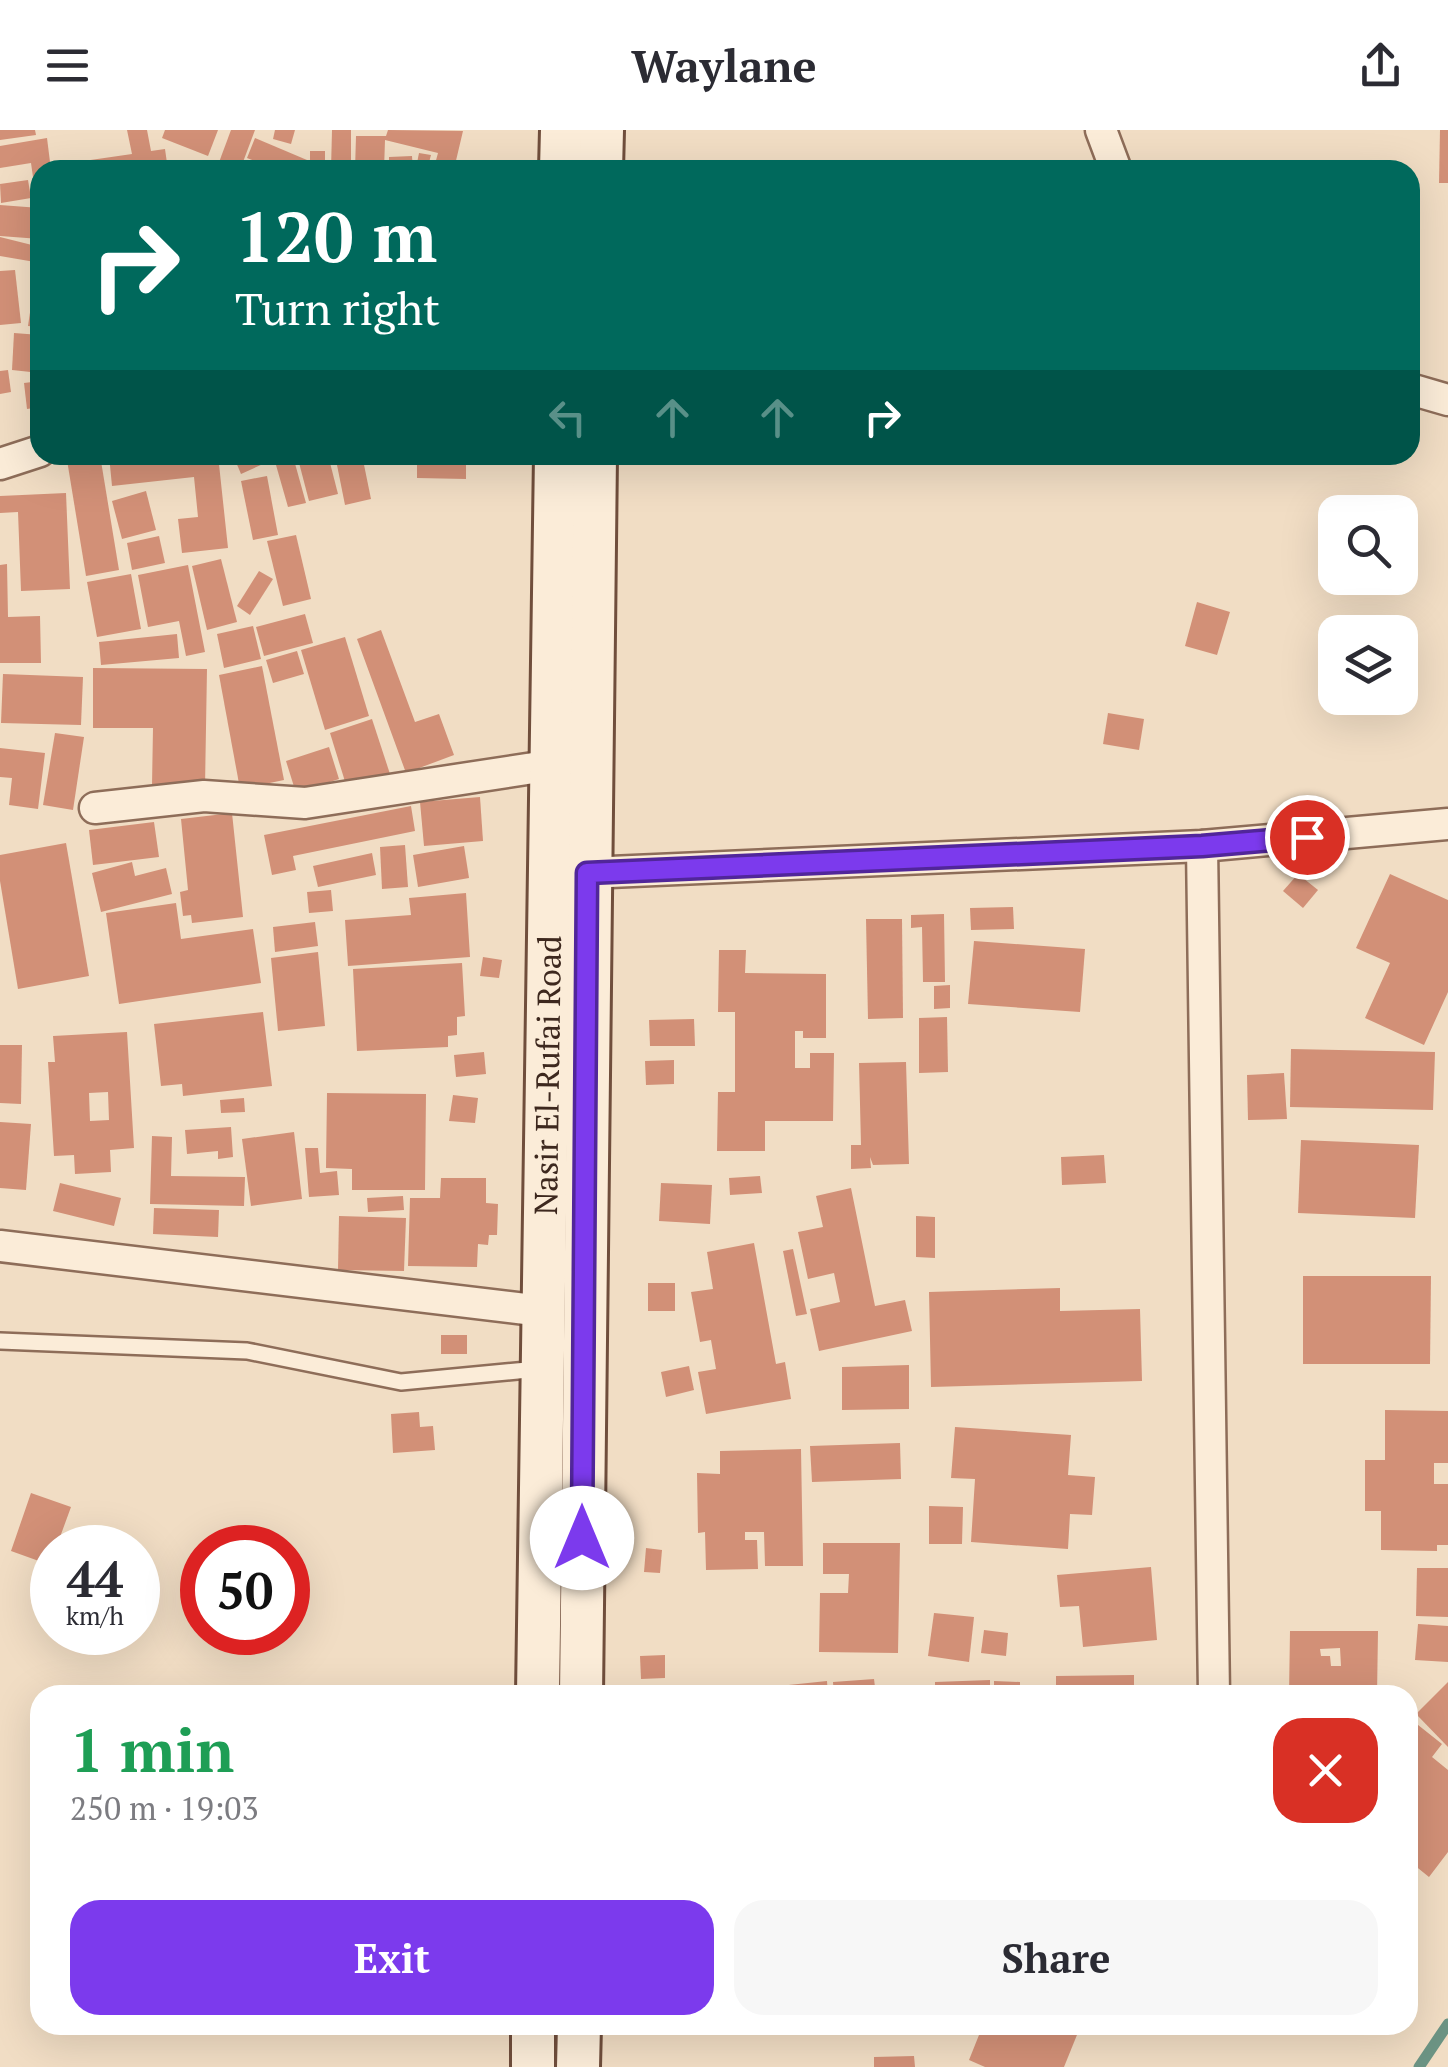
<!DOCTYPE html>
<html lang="en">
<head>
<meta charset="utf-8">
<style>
  body { margin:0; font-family:"PT Serif",serif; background:#f7f7f7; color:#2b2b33; height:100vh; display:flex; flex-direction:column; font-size:38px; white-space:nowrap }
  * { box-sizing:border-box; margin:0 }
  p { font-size:32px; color:#7c7c81 }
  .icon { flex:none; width:55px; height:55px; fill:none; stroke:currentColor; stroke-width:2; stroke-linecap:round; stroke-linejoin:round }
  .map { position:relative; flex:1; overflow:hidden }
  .panel { position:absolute; left:30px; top:1555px; width:1388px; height:350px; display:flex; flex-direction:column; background:#fff; border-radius:30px; box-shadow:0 10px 40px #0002 }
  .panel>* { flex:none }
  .top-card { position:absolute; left:30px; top:30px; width:1390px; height:305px; border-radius:30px; box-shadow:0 10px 40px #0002; background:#00695c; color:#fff; overflow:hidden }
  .tools { position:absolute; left:1318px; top:365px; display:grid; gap:20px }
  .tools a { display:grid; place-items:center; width:100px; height:100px; border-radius:20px; background:#fff; box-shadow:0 10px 40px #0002; font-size:50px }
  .speed { position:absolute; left:30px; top:1395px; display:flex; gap:20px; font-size:50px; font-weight:700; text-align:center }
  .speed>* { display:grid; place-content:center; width:130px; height:130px; border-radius:50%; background:#fff; box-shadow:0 10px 40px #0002; line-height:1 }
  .speed small { font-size:25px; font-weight:400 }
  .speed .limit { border:15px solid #d22; background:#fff; color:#111 }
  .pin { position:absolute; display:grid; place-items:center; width:85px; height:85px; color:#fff; margin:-42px; border:5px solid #fff; border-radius:50%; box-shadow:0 2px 10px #0007 }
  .me { position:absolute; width:110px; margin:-55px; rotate:0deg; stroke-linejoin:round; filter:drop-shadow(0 0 8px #0008) }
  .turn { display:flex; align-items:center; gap:35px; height:210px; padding:0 40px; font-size:45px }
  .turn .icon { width:130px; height:130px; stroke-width:2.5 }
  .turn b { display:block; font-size:70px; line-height:85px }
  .lanes { display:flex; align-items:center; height:95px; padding:0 40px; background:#0003; justify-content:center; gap:50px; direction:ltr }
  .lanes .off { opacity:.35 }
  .round { display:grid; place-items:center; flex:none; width:105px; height:105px; border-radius:30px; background:#f7f7f7 }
  .overview { display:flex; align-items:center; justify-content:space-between; height:170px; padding:0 40px }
  h1 { font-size:60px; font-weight:700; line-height:75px; color:#1e9e55 }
  .primary-button { display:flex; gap:20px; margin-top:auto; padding:20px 40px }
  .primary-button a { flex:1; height:115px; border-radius:30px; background:#7c3aed; color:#fff; font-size:40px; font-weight:700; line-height:115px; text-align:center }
  .primary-button a+a { background:#f7f7f7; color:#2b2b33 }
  header { display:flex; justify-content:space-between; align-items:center; height:130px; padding:0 40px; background:#fff; font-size:45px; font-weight:700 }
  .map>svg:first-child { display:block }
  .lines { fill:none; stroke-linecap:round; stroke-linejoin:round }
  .stream { stroke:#6c9484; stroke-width:11 }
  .building { fill:#d29077; fill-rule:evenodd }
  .lane-casing { stroke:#8e6d59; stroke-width:20 }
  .street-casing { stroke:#8e6d59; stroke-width:35 }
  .secondary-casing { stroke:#704e3c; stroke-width:48 }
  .lane { stroke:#fbecd8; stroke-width:15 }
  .street { stroke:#fbecd8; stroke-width:30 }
  .secondary { stroke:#fbecd8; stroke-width:42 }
  .route-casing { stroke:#51269a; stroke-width:25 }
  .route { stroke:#7c3aed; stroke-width:18 }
  .labels { text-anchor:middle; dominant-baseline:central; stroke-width:9; stroke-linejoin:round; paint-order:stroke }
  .street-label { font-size:32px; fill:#3d281e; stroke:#f8e9d4 }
</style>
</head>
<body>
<header><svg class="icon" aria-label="menu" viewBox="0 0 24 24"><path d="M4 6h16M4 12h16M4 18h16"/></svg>Waylane<svg class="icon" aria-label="share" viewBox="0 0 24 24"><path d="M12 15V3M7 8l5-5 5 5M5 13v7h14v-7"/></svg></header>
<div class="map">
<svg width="1448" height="1937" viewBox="0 0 1448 1937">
  <rect width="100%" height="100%" fill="#f1ddc4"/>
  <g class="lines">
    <path class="stream" d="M1419,1937L1448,1894"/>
  </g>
  <g class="building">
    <path d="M0,0H35L36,5L0,10Z"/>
    <path d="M127,0H147L151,21L165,19L168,40H57L56,35L132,24Z"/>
    <path d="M165,0H218L208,26L162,8Z"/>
    <path d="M231,0H255L240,40L218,35Z"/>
    <path d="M275,0H295L291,14L273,9Z"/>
    <path d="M332,0H351V40H331Z"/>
    <path d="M388,0L463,1L454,39L435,34L438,23L385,10L384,40H355L356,6H386Z"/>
    <path d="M1440,0H1448V53H1439Z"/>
    <path d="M47,8L51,40H40V68H36L31,33L0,38V16Z"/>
    <path d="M255,8L307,30L303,40H277L247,28Z"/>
    <rect x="310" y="21" width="15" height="19"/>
    <path d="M419,23L431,25L427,40L416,38Z"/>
    <path d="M412,26L413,40H389V27Z"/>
    <path d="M28,50L31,68L1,73L0,54Z"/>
    <path d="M0,75L40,78V109L0,106Z"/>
    <path d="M0,107L40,117L35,132L0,126Z"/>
    <path d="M15,140L21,193L0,195V141Z"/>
    <path d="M36,142L40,143V197L28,196Z"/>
    <path d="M14,203L40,205V243L12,240Z"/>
    <path d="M8,240L11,262L0,264V241Z"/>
    <path d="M40,251V277L27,279L24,253Z"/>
    <path d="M100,325L119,440L86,446L67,330Z"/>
    <path d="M109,325H218L228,418L182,423L178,389L198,387L194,347L112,356Z"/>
    <path d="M233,325H260L263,334L241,344Z"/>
    <path d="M297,325H328L338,364L309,371Z"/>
    <path d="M335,325H362L371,369L345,375Z"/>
    <path d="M417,325H466V349L417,348Z"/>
    <path d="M294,330L306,373L288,377L276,335Z"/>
    <path d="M267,346L278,405L253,410L241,351Z"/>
    <path d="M146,361L156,400L122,409L112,371Z"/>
    <path d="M66,363L70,459L21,461L18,382L0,383V366Z"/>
    <path d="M296,405L311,469L283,476L267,411Z"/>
    <path d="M159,406L165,433L132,440L127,413Z"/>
    <path d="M221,429L237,492L207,500L192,436Z"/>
    <path d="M7,434L8,487L40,486L41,533H0V435Z"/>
    <path d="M188,435L205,522L186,526L179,491L148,497L138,445Z"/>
    <path d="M259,441L273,449L250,485L237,476Z"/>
    <path d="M131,444L141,499L97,507L87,452Z"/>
    <path d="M1197,472L1230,482L1217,525L1185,516Z"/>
    <path d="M305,484L313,513L264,526L256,497Z"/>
    <path d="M253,496L261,529L224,538L217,504Z"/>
    <path d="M381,500L415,592L439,584L454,625L406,643L357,509Z"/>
    <path d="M177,504L179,528L101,535L99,512Z"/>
    <path d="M345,507L369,586L325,600L301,520Z"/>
    <path d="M297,521L304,544L273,553L266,530Z"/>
    <path d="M262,536L284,650L240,659L219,545Z"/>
    <path d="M93,538L207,539L205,657L152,656L153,598H93Z"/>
    <path d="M3,544L83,547L81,595L1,593Z"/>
    <path d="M1108,583L1144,589L1139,620L1103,614Z"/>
    <path d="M372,589L390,644L347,658L330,603Z"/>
    <path d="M55,603L84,607L73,680L43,675Z"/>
    <path d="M329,617L339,649L296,663L286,631Z"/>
    <path d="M0,618L45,623L38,679L9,675L12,648L0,647Z"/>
    <path d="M480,667L483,711L424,716L420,672Z"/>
    <path d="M411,676L415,701L293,726L296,740L272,745L264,705Z"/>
    <path d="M232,683L243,787L192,793L191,785L183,786L180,762L188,760L181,689Z"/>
    <path d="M154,692L159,727L93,735L89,700Z"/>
    <path d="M66,713L89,846L18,859L0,751V725Z"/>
    <path d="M405,715L408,757L382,759L380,717Z"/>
    <path d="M464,716L469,748L418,757L413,725Z"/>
    <path d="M372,723L376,745L318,757L313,736Z"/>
    <path d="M132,732L135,746L166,738L172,764L101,782L92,743Z"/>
    <path d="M1298,744L1318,760L1303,778L1283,761Z"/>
    <path d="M1390,744L1448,770V862L1424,915L1365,888L1390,833L1356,818Z"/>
    <path d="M331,760L333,781L309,783L307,762Z"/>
    <path d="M466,763L470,827L348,836L345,790L411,785L409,768Z"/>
    <path d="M176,773L181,809L253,799L261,853L119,874L106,783Z"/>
    <path d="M1013,777L1014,799L971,800L970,778Z"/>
    <path d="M944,784L945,852H923L922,797L911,798V785Z"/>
    <path d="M866,789H902L903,888L868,889Z"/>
    <path d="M315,792L318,816L275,822L273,797Z"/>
    <path d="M974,811L1085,819L1080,882L968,874Z"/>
    <path d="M719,820H746L745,843L826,844V908H803V901H795V938H810V923H834L833,991H765V1021H717L718,962H735V882H718Z"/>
    <path d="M318,822L325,896L278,901L271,828Z"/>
    <path d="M483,827L502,830L499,848L480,846Z"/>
    <path d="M462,833L465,886L457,887V905L448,906V917L357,921L353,839Z"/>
    <path d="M950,855V878L934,879V856Z"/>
    <path d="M263,882L272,956L183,966L182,954L161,956L154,894Z"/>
    <path d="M947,887L948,942L919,943V888Z"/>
    <path d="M694,889L695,916H650L649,890Z"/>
    <path d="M127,902L134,1018L110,1020L111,1042L75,1044L74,1025L54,1026L48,932H55L53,906ZM108,962L109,990L90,991L89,963Z"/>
    <path d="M0,915H22L21,974L0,973Z"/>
    <path d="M1291,919L1435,922L1433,980L1290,977Z"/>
    <path d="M484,922L486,944L456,947L454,925Z"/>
    <path d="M674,930V954L646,955L645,931Z"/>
    <path d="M906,932L909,1034L873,1035L870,1027L871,1038L851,1039V1015H861L859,933Z"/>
    <path d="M1284,943L1287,989L1248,990L1247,945Z"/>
    <path d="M327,963L426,964L425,1060H352V1039L326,1038Z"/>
    <path d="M453,965L478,968L475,993L449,991Z"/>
    <path d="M244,968L245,982L221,983L220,970Z"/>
    <path d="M0,992L31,994L26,1060L0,1058Z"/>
    <path d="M231,997L233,1027L218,1029V1021L187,1024L185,1000Z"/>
    <path d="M294,1002L302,1069L251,1076L242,1009Z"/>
    <path d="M152,1006L172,1007L171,1046L245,1047L244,1076L150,1074Z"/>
    <path d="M1301,1010L1419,1015L1415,1088L1298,1083Z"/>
    <path d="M305,1018H318L320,1043L337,1041L339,1065L309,1067Z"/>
    <path d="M1104,1025L1106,1053L1062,1055L1061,1027Z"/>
    <path d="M760,1046L762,1063L730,1065L729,1048Z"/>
    <path d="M441,1048H486V1073L498,1074L497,1105H489L488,1115L478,1114L477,1137L408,1136L410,1068H440Z"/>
    <path d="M60,1053L121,1068L114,1096L53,1081Z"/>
    <path d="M661,1053L712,1055L710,1094L659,1091Z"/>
    <path d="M851,1058L875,1176L905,1170L912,1201L819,1221L810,1179L840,1172L834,1143L808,1149L798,1102L823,1097L816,1066Z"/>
    <path d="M403,1066L404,1080L368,1082L367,1068Z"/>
    <path d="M154,1078L219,1080L218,1107L153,1104Z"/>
    <path d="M339,1086L406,1088L404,1141L338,1140Z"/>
    <path d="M916,1086L935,1087V1128L916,1127Z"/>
    <path d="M754,1113L776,1234L785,1232L791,1269L706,1284L698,1242L716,1239L711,1210L700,1212L691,1162L713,1159L707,1122Z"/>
    <path d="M793,1119L807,1184L796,1186L783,1121Z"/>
    <path d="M1303,1146H1431L1430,1234H1303Z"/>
    <rect x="648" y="1153" width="27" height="28"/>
    <path d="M1060,1158V1181L1140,1179L1142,1251L931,1257L929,1162Z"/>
    <rect x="441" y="1205" width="26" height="19"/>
    <path d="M909,1235V1279L842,1280V1237Z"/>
    <path d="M689,1236L694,1260L666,1267L661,1242Z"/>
    <path d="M1385,1280L1448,1281V1333H1434V1354H1448V1415H1437V1421L1381,1420V1381H1365V1330H1385Z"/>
    <path d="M419,1282L420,1297L433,1296L435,1320L393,1323L391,1284Z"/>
    <path d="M955,1297L1071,1305L1068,1345L1095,1347L1092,1385L1070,1384L1068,1419L971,1412L975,1349L951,1348Z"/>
    <path d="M900,1313L901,1349L812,1352L810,1316Z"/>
    <path d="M801,1319L803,1436H765L764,1402H745V1410H757L758,1439L706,1440L705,1402L698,1403L697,1343L720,1344V1321Z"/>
    <path d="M31,1363L71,1377L56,1418H52L50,1435L11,1421Z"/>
    <path d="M929,1376L963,1377L962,1414H929Z"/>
    <path d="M823,1413H900L898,1523L819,1522L820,1463H848L849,1444H823Z"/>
    <path d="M646,1418L662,1420L660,1443L644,1442Z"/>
    <path d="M1151,1437L1157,1510L1083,1517L1079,1476L1060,1477L1057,1445Z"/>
    <path d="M1417,1438H1448V1487L1416,1486Z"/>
    <path d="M934,1483L974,1487L969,1532L928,1526Z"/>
    <path d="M1418,1494L1448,1496V1532L1415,1530Z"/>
    <path d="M984,1500L1008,1503L1006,1526L981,1523Z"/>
    <path d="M1290,1501H1378L1377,1565H1289ZM1340,1518L1341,1536H1331L1330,1526H1321L1320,1519Z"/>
    <path d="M665,1525V1548L641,1549L640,1526Z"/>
    <path d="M1134,1545V1565H1056V1546Z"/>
    <path d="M874,1549L876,1565H834L833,1552Z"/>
    <path d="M990,1550V1565H935V1552Z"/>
    <path d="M827,1551L828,1565H780L779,1556Z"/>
    <path d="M994,1551L1020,1552V1565H994Z"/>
    <path d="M1448,1552V1617L1416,1584Z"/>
    <path d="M1408,1587L1442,1614L1432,1627L1448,1640V1722L1429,1747L1408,1730Z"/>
    <path d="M983,1895H1081L1064,1937H985L969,1930Z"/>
    <path d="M914,1926L915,1937H874V1927Z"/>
  </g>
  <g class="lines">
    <defs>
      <path id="lane" d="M0,1211L247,1221L401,1252L538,1239"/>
      <g id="street">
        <path d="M1101,0L1116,40"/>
        <path d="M1410,259L1448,270"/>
        <path d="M0,334L40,321"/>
        <path d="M95,678L204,666L305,673L553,635"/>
        <path d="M1202,716L1214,1565"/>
        <path d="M587,743L1202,716L1448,694"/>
        <path d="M0,1116L542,1181"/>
      </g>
      <g id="secondary">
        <path d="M561,40L562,0"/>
        <path d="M601,40L602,0"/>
        <path id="s1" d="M538,1565L556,325"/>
        <path d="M581,1565L595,325"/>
        <path d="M533,1937V1895"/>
        <path d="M578,1937L579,1895"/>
      </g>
    </defs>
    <use href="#lane" class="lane-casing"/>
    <use href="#street" class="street-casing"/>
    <use href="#secondary" class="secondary-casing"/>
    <use href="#lane" class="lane"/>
    <use href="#street" class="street"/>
    <use href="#secondary" class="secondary"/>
  </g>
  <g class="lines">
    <defs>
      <path id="route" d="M582,1408L587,743L1202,716L1307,707"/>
    </defs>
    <use href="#route" class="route-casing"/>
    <use href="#route" class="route"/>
  </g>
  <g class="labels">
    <g class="street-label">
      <text stroke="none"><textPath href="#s1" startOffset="620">Nasir El-Rufai Road</textPath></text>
    </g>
  </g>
</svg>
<div class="tools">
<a><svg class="icon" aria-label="search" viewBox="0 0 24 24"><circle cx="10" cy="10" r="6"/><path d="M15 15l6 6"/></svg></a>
<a><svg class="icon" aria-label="layers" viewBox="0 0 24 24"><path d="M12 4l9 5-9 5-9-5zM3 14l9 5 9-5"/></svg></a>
</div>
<div class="speed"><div>44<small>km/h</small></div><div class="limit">50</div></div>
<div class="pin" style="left:1307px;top:707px;background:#d93025"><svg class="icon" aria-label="arrive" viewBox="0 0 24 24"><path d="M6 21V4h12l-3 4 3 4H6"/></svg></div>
<svg class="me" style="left:582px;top:1408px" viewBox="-20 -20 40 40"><circle r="19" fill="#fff"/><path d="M0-13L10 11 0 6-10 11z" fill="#7c3aed"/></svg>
<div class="top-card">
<div class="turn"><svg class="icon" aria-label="right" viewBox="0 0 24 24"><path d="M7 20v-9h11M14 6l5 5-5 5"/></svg><div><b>120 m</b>Turn right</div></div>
<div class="lanes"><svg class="icon off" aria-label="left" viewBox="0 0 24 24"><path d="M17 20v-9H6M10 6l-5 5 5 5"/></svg><svg class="icon off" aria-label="ahead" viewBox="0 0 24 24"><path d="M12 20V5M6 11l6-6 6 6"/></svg><svg class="icon off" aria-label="ahead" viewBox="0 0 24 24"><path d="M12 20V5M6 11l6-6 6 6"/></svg><svg class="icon" aria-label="right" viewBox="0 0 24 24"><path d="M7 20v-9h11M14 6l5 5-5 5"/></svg></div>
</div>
<section class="panel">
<div class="overview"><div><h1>1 min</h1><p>250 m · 19:03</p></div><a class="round" style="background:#d93025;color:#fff"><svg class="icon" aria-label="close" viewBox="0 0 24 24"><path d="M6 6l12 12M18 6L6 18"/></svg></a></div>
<div class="primary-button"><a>Exit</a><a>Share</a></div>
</section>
</div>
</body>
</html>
